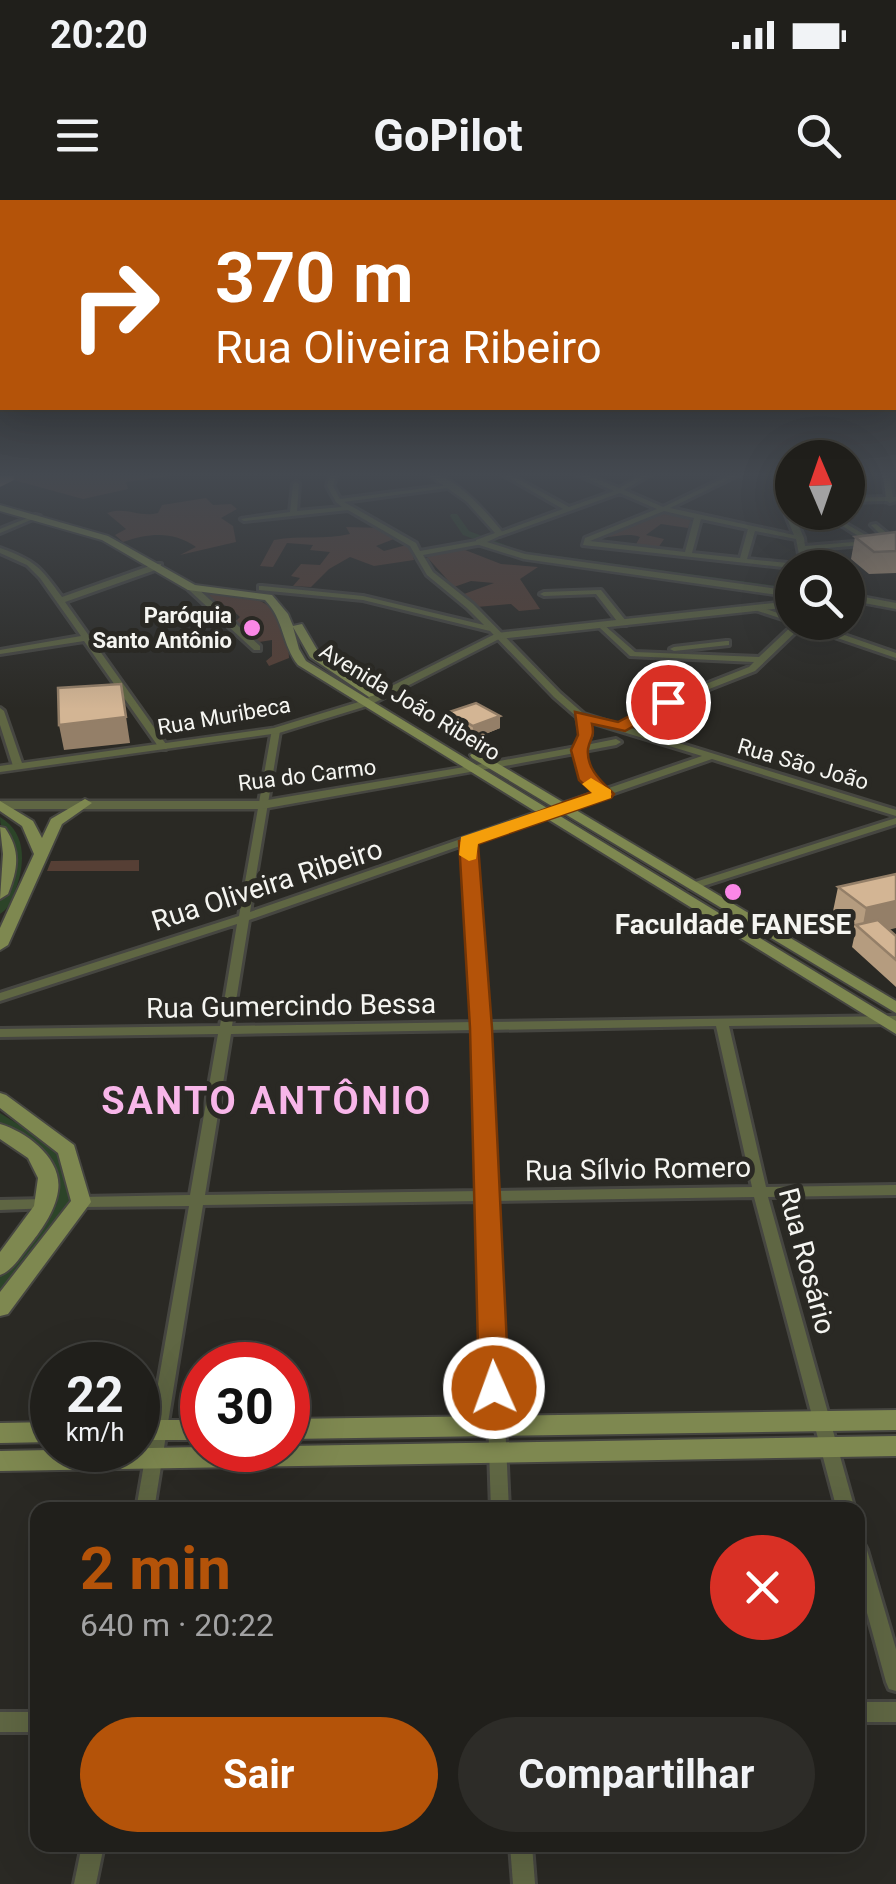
<!DOCTYPE html>
<html lang="pt">
<head>
<meta charset="utf-8">
<style>
  body { margin:0; font-family:Roboto,sans-serif; background:#2d2c28; color:#f1f3f6; height:100vh; display:flex; flex-direction:column; font-size:38px; white-space:nowrap }
  * { box-sizing:border-box; margin:0 }
  p { font-size:32px; color:#a2a2a3 }
  .icon { flex:none; width:55px; height:55px; fill:none; stroke:currentColor; stroke-width:2; stroke-linecap:round; stroke-linejoin:round }
  .map { position:relative; flex:1; overflow:hidden }
  .details { position:absolute; left:30px; top:1302px; width:835px; height:350px; display:flex; flex-direction:column; background:#201f1b; border-radius:20px; box-shadow:0 10px 40px #0002,0 0 0 2px #3d3d3a }
  .details>* { flex:none }
  .guide { position:absolute; left:0px; top:0px; width:898px; height:210px; box-shadow:0 10px 40px #0002,0 0 0 2px #3d3d3a; background:#b45309; color:#fff; overflow:hidden }
  .needle { width:65px; rotate:358deg }
  .tools { position:absolute; left:775px; top:240px; display:grid; gap:20px }
  .tools a { display:grid; place-items:center; width:90px; height:90px; border-radius:50%; background:#201f1b; box-shadow:0 10px 40px #0002,0 0 0 2px #3d3d3a; font-size:50px }
  .speed { position:absolute; left:30px; top:1142px; display:flex; gap:20px; font-size:50px; font-weight:700; text-align:center }
  .speed>* { display:grid; place-content:center; width:130px; height:130px; border-radius:50%; background:#201f1b; box-shadow:0 10px 40px #0002,0 0 0 2px #3d3d3a; line-height:1 }
  .speed small { font-size:25px; font-weight:400 }
  .speed .limit { border:15px solid #d22; background:#fff; color:#111 }
  .pin { position:absolute; display:grid; place-items:center; width:85px; height:85px; color:#fff; margin:-42px; border:5px solid #fff; border-radius:50%; box-shadow:0 2px 10px #0007 }
  .me { position:absolute; width:110px; margin:-55px; rotate:358deg; stroke-linejoin:round; filter:drop-shadow(0 0 8px #0008) }
  .turn { display:flex; align-items:center; gap:35px; height:210px; padding:0 50px; font-size:45px }
  .turn .icon { width:130px; height:130px; stroke-width:2.5 }
  .turn b { display:block; font-size:70px; line-height:85px }
  .round { display:grid; place-items:center; flex:none; width:105px; height:105px; border-radius:52px; background:#2d2c28 }
  .overview { display:flex; align-items:center; justify-content:space-between; height:170px; padding:0 50px }
  h1 { font-size:60px; font-weight:700; line-height:75px; color:#b45309 }
  .primary-button { display:flex; gap:20px; margin-top:auto; padding:20px 50px }
  .primary-button a { flex:1; height:115px; border-radius:60px; background:#b45309; color:#fff; font-size:40px; font-weight:700; line-height:115px; text-align:center }
  .primary-button a+a { background:#2d2c28; color:#f1f3f6 }
  .status { display:flex; justify-content:space-between; align-items:center; height:70px; padding:0 50px; background:#201f1b; direction:ltr }
  .status svg { height:28px; fill:currentColor }
  header { display:flex; justify-content:space-between; align-items:center; height:130px; padding:0 50px; background:#201f1b; font-size:45px; font-weight:700 }
  .map>svg:first-child { display:block }
  .green { fill:#563f35 }
  .lines { fill:none; stroke-linecap:round; stroke-linejoin:round }
  .canal { fill:#2c4428; fill-rule:evenodd }
  .minor-casing { stroke:#464641; stroke-width:6 }
  .tertiary-casing { stroke:#464641; stroke-width:5 }
  .secondary-casing { stroke:#464641; stroke-width:4 }
  .minor { fill:#5f6643; fill-rule:evenodd }
  .tertiary { fill:#5f6643; fill-rule:evenodd }
  .secondary { fill:#7e8850; fill-rule:evenodd }
  .wall { fill:#b59c7f }
  .shaded-wall { fill:#947f68 }
  .building { fill:#d3b594; stroke:#947f68; stroke-width:2.5 }
  .route { fill:#b45309; stroke:#753606; stroke-width:2.5 }
  .slow { fill:#f59e0b }
  .poi-dot { fill:#fb87e6; stroke:#2a2924; stroke-width:4 }
  .labels { text-anchor:middle; dominant-baseline:central; stroke-width:10; stroke-linejoin:round; paint-order:stroke }
  .far-poi-label { font-size:22px; font-weight:bold; fill:#f5f5f1; stroke:#2a2924; text-anchor:end }
  .far-street-label { font-size:22px; fill:#f5f5f1; stroke:#2a2924 }
  .street-label { font-size:28px; fill:#f5f5f1; stroke:#2a2924 }
  .poi-label { font-size:28px; font-weight:bold; fill:#f5f5f1; stroke:#2a2924 }
  .district-label { font-size:38px; font-weight:bold; letter-spacing:2.5px; fill:#f8b6e9; stroke:#2a2924 }
</style>
</head>
<body>
<div class="status"><b>20:20</b><svg viewBox="0 0 49 12"><path d="M0 12V9h3v3zM5 12V6h3v6zM10 12V3h3v9zM15 12V0h3v12zM26 1h20v11H26zM47 4h2v5h-2z"/></svg></div>
<header><svg class="icon" aria-label="menu" viewBox="0 0 24 24"><path d="M4 6h16M4 12h16M4 18h16"/></svg>GoPilot<svg class="icon" aria-label="search" viewBox="0 0 24 24"><circle cx="10" cy="10" r="6"/><path d="M15 15l6 6"/></svg></header>
<div class="map">
<svg width="896" height="1684" viewBox="0 0 896 1684">
  <rect width="100%" height="100%" fill="#2a2924"/>
  <g class="green">
    <path d="M0,273H193L126,282L128,289L83,299L6,278Z"/>
    <path d="M206,298L213,305L231,304L237,309L221,318L233,326L236,342L180,355L196,347C173,331 150,333 123,342L115,335L126,329L107,313C126,306 139,318 158,313L162,305Z"/>
    <path d="M664,312L692,319L688,328L661,324L646,335L664,339L658,348L635,346L640,337C627,332 615,338 601,337Z"/>
    <path d="M346,327L384,328L399,337L376,346L384,351L410,344L414,360L374,366L350,357L329,369L311,387L293,386L300,378L291,376L301,364L320,365L330,352L310,350L313,345L287,343L273,367L260,366L274,340C300,335 325,340 350,334Z"/>
    <path d="M460,348L501,364L538,367L520,379L540,409L519,411L511,404L477,407L464,394L494,383L471,381L454,387L426,356Z"/>
    <path d="M211,391C258,395 288,402 289,458L269,466L266,461L272,456V440L259,442L236,421L240,417L230,408L208,397Z"/>
    <path d="M139,660V671H47L51,661Z"/>
  </g>
  <g class="lines">
    <g class="canal">
      <path d="M451,314H457L469,331L521,351L792,388V394L519,356L463,335L450,316Z"/>
      <path d="M0,617C29,634 25,669 13,696C9,704 8,709 0,714C0,708 0,703 0,697C2,683 11,672 10,657C10,642 0,632 0,617Z"/>
      <path d="M0,913L50,944L75,974V1005L72,1009L6,1094L0,1096V1076L57,1004L59,975L38,952L0,926Z"/>
    </g>
    <defs>
      <g id="minor">
        <path d="M331,273H337L333,286L340,299L449,285V287L447,288L344,302L416,343L420,351L482,340V344L423,355L433,372L473,404L560,493L584,514L619,525L665,500L749,467L754,462L630,456L600,428V424H603L635,452L759,457L795,423L755,410L754,408L758,406L792,418V422H807L896,453V458L802,426L755,471L671,504L627,527L896,610V616L712,559L473,642L487,822L896,816V824L729,826L766,987L896,985V995L768,997L855,1310H837L754,997L495,1001L509,1310H491L481,1001L203,1005L154,1310H136L189,1006L81,1007L76,1006L74,1002L76,998L81,997L190,995L218,834L0,837V829L220,826L237,724L0,801V793L239,716L272,529L280,531L250,712L597,592L583,580L575,553L494,568L489,565L494,562L576,547L581,535L577,517L554,497L490,431L363,400L259,390V386H262L363,396L484,425L467,408L427,375L410,346L348,310L244,321L241,319L290,312L293,284L296,282L299,284L297,311L342,307L336,302L327,286ZM587,521L702,556L606,589L592,579L584,551L616,545L621,542L616,539L586,545L591,535ZM463,645L474,822L232,826L249,720ZM716,826L752,987L494,991L487,830ZM475,830L480,991L205,995L231,834Z"/>
        <path d="M500,273H507L569,307L614,291L574,273H582L619,288L646,273H653L624,290L663,307L734,273H742L670,308L794,335C784,311 778,299 781,273H787V300L804,338L805,346L866,341L841,325V323L843,322L874,340L885,339L871,325L876,324L893,338H896V342L805,350V368H792L583,345L585,338L657,309L620,293L500,336L496,334L498,333L563,309ZM664,311L694,318L685,352L590,341ZM701,319L748,329L740,358L692,353ZM755,331L796,339L799,354L798,364L747,359Z"/>
        <path d="M883,273H889L893,297H896V301L890,303L887,301L848,302V298L886,297Z"/>
        <path d="M35,315L40,316L0,333V329Z"/>
        <path d="M0,348C36,361 40,367 62,397L155,364H161V368L65,402L168,547L166,549H160L84,441L0,454V450L81,436L40,378L27,365L0,353Z"/>
        <path d="M189,386H195L260,446V450H254L189,390Z"/>
        <path d="M601,390L626,421V425H620L596,394L544,396L540,394L544,392Z"/>
        <path d="M726,441H729V445L674,451L670,449L674,447Z"/>
        <path d="M0,508L4,511L23,566L21,568H15L13,566L0,525Z"/>
        <path d="M896,618V624L697,688H689L688,686L689,684Z"/>
        <path d="M46,999L51,1000L53,1004L51,1008L0,1010V1000Z"/>
        <path d="M858,1342L864,1344L867,1350L896,1449V1491L889,1489L886,1482L858,1380Z"/>
        <rect x="858" y="1502" width="38" height="20"/>
        <rect x="0" y="1512" width="38" height="20"/>
        <path d="M82,1645H104L96,1684H74Z"/>
        <path d="M510,1645H532L535,1684H513Z"/>
      </g>
      <g id="tertiary">
        <path d="M426,273C453,272 488,314 504,334L487,342L525,354L792,391V397L524,359L476,344V340L495,333L467,302Z"/>
        <path d="M848,394L896,403V409L848,400Z"/>
        <path d="M792,401V407L499,439L370,505L279,533L0,572V566L274,528L362,501L497,433Z"/>
        <path d="M494,562L500,565L498,567L262,609H0V601H262Z"/>
      </g>
      <g id="secondary">
        <path d="M0,305L108,336L195,385L272,395L288,414L293,426L302,424L319,453L379,494L369,497L310,457L293,427L299,449L306,461L896,821V834L298,465C282,445 284,419 265,400L188,390L102,340L0,311Z"/>
        <path d="M477,551L896,801V813L472,558L470,555Z"/>
        <path d="M85,599L92,603L62,624L8,745L0,750V728L34,654L22,626L0,611V601L33,621L42,638L51,619Z"/>
        <path d="M0,627L5,628C21,651 18,669 8,694L0,699L3,654Z"/>
        <path d="M0,893L6,895L74,945L91,1002L8,1114L0,1116V1092L71,1001L58,953L0,908Z"/>
        <path d="M0,924C27,932 63,959 58,991C55,1012 40,1032 28,1047C20,1057 12,1071 0,1075V1052L34,1006L38,978L28,958L0,939Z"/>
        <path d="M896,1210V1230L288,1239V1219Z"/>
        <rect x="138" y="1220" width="64" height="20"/>
        <path d="M52,1222V1242L0,1243V1223Z"/>
        <path d="M896,1236V1256L0,1271V1251L202,1247V1250H288V1246Z"/>
      </g>
    </defs>
    <use href="#minor" class="minor-casing"/>
    <use href="#tertiary" class="tertiary-casing"/>
    <use href="#secondary" class="secondary-casing"/>
    <use href="#minor" class="minor"/>
    <use href="#tertiary" class="tertiary"/>
    <use href="#secondary" class="secondary"/>
  </g>
  <g class="wall">
    <path d="M896,332V373L869,374L851,359L855,337Z"/>
    <path d="M449,512L500,528L473,539L449,525Z"/>
    <path d="M896,674L889,730L896,736V787L852,747L855,733L832,716L838,687Z"/>
  </g>
  <g class="shaded-wall">
    <path d="M0,273H13L14,280L0,287Z"/>
    <path d="M121,484L130,543L64,550L59,525Z"/>
    <path d="M500,516V528L473,539V526Z"/>
    <path d="M896,701V728L868,735L862,730L866,708Z"/>
  </g>
  <g class="building">
    <path d="M896,332V351L874,352L855,337Z"/>
    <path d="M121,484L126,517L59,525L58,488Z"/>
    <path d="M476,503L500,516L473,526L449,512Z"/>
    <path d="M896,674V701L866,708L838,687Z"/>
    <path d="M878,720L896,736V760L856,725Z"/>
  </g>
  <linearGradient id="sky" x2="0" y2="1"><stop stop-color="#171714"/><stop offset="0.54" stop-color="#444950"/><stop offset="1" stop-color="#444950" stop-opacity="0"/></linearGradient>
  <rect width="896" height="509" fill="url(#sky)"/>
  <path class="route" d="M662,499L676,502L625,531L592,524C595,537 590,538 588,549C586,569 602,582 614,594L611,598L478,644L492,828L509,1188L504,1197L494,1201L484,1197L479,1188L470,828L459,641L592,592L579,580L571,550L578,535L575,512L618,522Z"/>
  <path class="slow" d="M591,578L611,590V598L478,644L476,659L469,661L459,655L461,637L592,593L582,584Z"/>
  <g class="poi-dot">
    <circle cx="252" cy="428" r="10"/>
    <circle cx="733" cy="692" r="10"/>
  </g>
  <g class="labels">
    <g class="far-poi-label">
      <text x="232" y="415">Paróquia<tspan x="232" dy="25">Santo Antônio</tspan></text>
    </g>
    <g class="far-street-label">
      <text transform="translate(410 502) rotate(31)">Avenida João Ribeiro</text>
      <text transform="translate(224 516) rotate(-10)">Rua Muribeca</text>
      <text transform="translate(803 564) rotate(16)">Rua São João</text>
      <text transform="translate(307 575) rotate(-7)">Rua do Carmo</text>
    </g>
    <g class="street-label">
      <text transform="translate(267 685) rotate(-18)">Rua Oliveira Ribeiro</text>
      <text transform="translate(291 806) rotate(-1)">Rua Gumercindo Bessa</text>
      <text transform="translate(638 969) rotate(-1)">Rua Sílvio Romero</text>
      <text transform="translate(807 1061) rotate(75)">Rua Rosário</text>
    </g>
    <g class="poi-label">
      <text x="733" y="724">Faculdade FANESE</text>
    </g>
    <g class="district-label">
      <text x="267" y="901">SANTO ANTÔNIO</text>
    </g>
  </g>
</svg>
<div class="tools">
<a><svg class="needle" viewBox="-14 -14 28 28"><path d="M0-13l5 13h-10z" fill="#e53935"/><path d="M0 13l5-13h-10z" fill="#a2a2a3"/></svg></a>
<a><svg class="icon" aria-label="search" viewBox="0 0 24 24"><circle cx="10" cy="10" r="6"/><path d="M15 15l6 6"/></svg></a>
</div>
<div class="speed"><div>22<small>km/h</small></div><div class="limit">30</div></div>
<div class="pin" style="left:668px;top:502px;background:#d93025"><svg class="icon" aria-label="arrive" viewBox="0 0 24 24"><path d="M6 21V4h12l-3 4 3 4H6"/></svg></div>
<svg class="me" style="left:494px;top:1188px" viewBox="-20 -20 40 40"><circle r="17" fill="#b45309" stroke="#fff" stroke-width="3"/><path d="M0-11L8 9 0 5-8 9z" fill="#fff"/></svg>
<div class="guide">
<div class="turn"><svg class="icon" aria-label="right" viewBox="0 0 24 24"><path d="M7 20v-9h11M14 6l5 5-5 5"/></svg><div><b>370 m</b>Rua Oliveira Ribeiro</div></div>
</div>
<section class="details">
<div class="overview"><div><h1>2 min</h1><p>640 m · 20:22</p></div><a class="round" style="background:#d93025;color:#fff"><svg class="icon" aria-label="close" viewBox="0 0 24 24"><path d="M6 6l12 12M18 6L6 18"/></svg></a></div>
<div class="primary-button"><a>Sair</a><a>Compartilhar</a></div>
</section>
</div>
</body>
</html>
